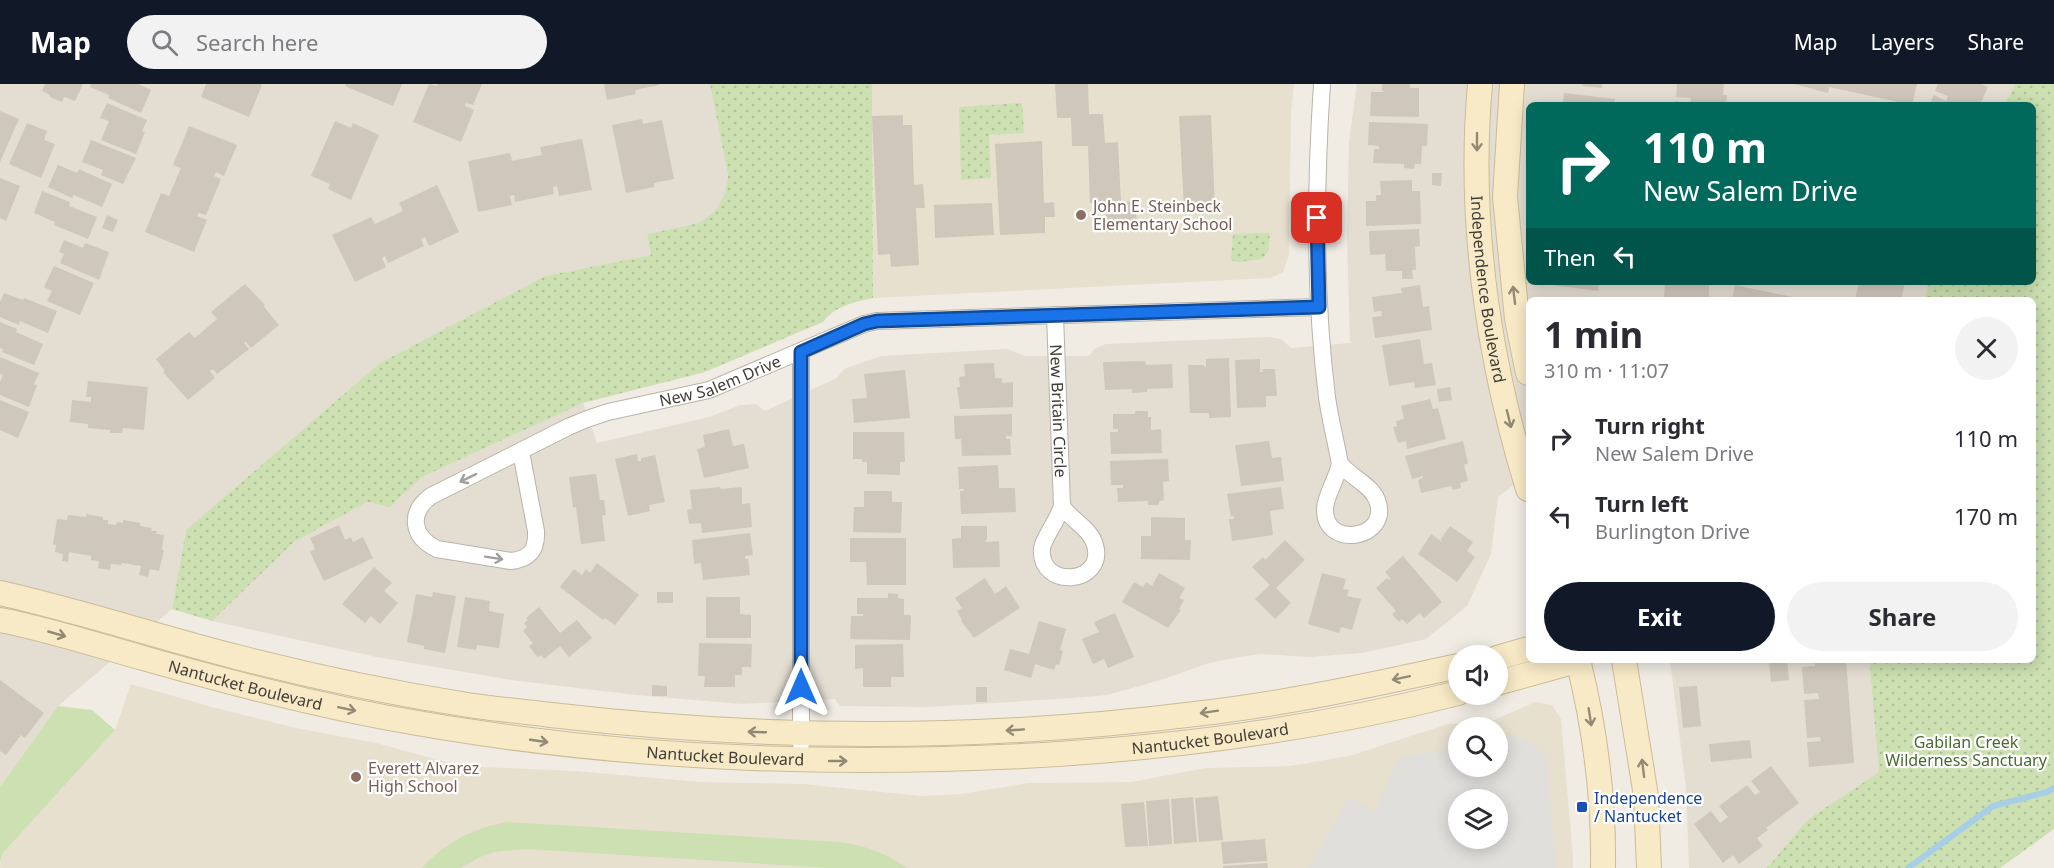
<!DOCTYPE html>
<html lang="en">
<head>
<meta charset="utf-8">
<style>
  body { margin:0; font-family:"Noto Sans",sans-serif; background:#f2f2f3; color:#2b2b33; height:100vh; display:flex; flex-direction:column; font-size:22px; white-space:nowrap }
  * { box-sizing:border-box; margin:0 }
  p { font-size:20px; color:#7c7c81 }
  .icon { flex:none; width:33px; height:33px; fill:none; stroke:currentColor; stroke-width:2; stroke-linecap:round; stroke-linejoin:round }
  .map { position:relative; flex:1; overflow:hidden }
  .details { position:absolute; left:1526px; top:213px; width:510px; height:366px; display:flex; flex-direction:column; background:#fff; border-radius:9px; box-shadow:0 3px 15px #0003 }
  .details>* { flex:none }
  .hud { position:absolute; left:1526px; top:18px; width:510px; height:183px; border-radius:9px; box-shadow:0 3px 15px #0003; background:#00695c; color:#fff; overflow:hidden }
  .tools { position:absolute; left:1448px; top:561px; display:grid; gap:12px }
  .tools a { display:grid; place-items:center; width:60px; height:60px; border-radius:50%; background:#fff; box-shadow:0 3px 15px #0003; font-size:30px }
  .pin { position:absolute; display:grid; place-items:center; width:51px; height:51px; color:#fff; margin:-26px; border-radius:12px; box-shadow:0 3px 9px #0006 }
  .me { position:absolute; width:66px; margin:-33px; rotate:0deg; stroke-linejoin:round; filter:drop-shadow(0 0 4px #0008) }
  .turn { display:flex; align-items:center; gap:21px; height:126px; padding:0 18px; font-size:27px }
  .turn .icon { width:78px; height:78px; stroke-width:2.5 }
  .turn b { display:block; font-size:42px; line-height:51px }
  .then { display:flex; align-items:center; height:57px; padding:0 18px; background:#0003; gap:12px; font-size:22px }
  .round { display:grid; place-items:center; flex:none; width:63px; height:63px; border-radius:32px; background:#f2f2f3 }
  .headline { display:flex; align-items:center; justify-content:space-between; height:102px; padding:0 18px }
  h1 { font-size:36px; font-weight:700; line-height:45px }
  .primary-button { display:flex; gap:12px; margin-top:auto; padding:12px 18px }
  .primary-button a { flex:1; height:69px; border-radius:36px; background:#111827; color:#fff; font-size:24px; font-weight:700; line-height:69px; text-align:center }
  .primary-button a+a { background:#f2f2f3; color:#2b2b33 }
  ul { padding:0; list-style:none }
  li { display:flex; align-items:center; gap:18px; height:78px; padding:0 18px }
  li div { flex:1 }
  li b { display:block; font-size:22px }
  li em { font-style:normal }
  header { display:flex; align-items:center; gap:36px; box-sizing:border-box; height:84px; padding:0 30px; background:#111827; color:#fff }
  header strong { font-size:28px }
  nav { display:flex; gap:33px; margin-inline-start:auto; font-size:21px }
  .search { width:420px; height:54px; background:#f2f2f3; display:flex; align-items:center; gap:15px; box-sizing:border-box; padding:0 21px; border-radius:33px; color:#7c7c81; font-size:22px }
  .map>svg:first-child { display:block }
  .residential { fill:#e3ddd2 }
  .education { fill:#e7e0cf; fill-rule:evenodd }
  .grass { fill:#cce0b1 }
  .park { fill:url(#park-dots) }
  .parking { fill:#e1dfdc; fill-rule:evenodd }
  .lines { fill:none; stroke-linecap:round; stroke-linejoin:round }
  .stream { stroke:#a6cee7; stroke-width:6 }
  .building { fill:#d0c7bb }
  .street-casing { stroke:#bab3a8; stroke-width:18 }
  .secondary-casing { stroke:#cbbc98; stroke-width:26 }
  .street { stroke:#fff; stroke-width:16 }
  .secondary { stroke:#f8eac6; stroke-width:24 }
  .oneway { stroke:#938a76 }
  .oneway2 { stroke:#a09e9a }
  .route-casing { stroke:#114b97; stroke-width:15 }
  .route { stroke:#1a73e8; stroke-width:10 }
  .education-dot { fill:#8d6e63; stroke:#fff; stroke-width:2 }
  .transit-dot { fill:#1a4fb4; stroke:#fff; stroke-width:2 }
  .labels { text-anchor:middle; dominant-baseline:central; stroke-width:4.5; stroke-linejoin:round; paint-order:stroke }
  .education-label { font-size:16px; fill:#785e54; stroke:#fff; text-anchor:start }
  .street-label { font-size:16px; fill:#413c35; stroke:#fff }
  .park-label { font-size:16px; fill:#476b2f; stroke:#fff }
  .transit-label { font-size:16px; fill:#164399; stroke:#fff; text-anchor:start }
</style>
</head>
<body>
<header>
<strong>Map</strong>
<div class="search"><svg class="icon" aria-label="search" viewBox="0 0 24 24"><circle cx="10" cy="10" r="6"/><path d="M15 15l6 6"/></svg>Search here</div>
<nav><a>Map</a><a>Layers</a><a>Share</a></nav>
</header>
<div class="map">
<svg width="2054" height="784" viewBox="0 0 2054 784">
  <defs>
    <pattern id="park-dots" width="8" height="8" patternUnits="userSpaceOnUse" patternTransform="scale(1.5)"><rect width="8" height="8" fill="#cce0b1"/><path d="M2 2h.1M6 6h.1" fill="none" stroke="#b0c199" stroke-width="1.8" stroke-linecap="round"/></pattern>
  </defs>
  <rect width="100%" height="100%" fill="#f0ece4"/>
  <g class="residential">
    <path d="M0,0H710L728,91L725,110L714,128L707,135L699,139L647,150L652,171L545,192L380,279L186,446L172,525L58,622L0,703Z"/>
    <path d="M1357,0H2015L2005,21H1528V198H1928L1925,216H1528V390L1498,413L1491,470L1467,522L1426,555L1362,569L1309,573L1261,570L1240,573L1209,579L1161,596L1107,611L1072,614L928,623L840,622L835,615L742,620L636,611L511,596L377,573L212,537L294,458L367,418L390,423L422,393L583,319L597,359L709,333L741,321L756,320L765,327L837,294L844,285L881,272L1007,265L1025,272H1089L1094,265L1106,260L1268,253L1281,255L1291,264L1350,259L1347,153L1349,57Z"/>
    <path d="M1670,576H1869L1879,688L1807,736L1767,784H1689L1686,704Z"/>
  </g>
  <g class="education">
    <path d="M872,0H1294L1291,29L1289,171L1283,188L1271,194L873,214Z"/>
    <path d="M131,600L212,623L296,644L376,659L461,682L575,687L701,698L803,700L921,712L961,710L1028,699L1131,698L1206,684L1290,682L1349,672L1448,640L1487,639L1535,618L1552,621L1561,635L1573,773V784H0L3,769L115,646ZM1458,644H1497V682H1458ZM1458,716H1497V754H1458Z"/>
  </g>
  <g class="grass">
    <path d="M58,622L92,626L115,646L3,769L0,779V703Z"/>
    <path d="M508,738L838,758C864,761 886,769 907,784H831L526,765L494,768L480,773L461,784H422C446,758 473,744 508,738Z"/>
  </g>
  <g class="park">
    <path d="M710,0H872L873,214C854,218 835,222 823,238L705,288L583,319L422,393L390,423L367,418L294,458L212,537L172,525L186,446L380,279L545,192L651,171L647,150L699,139L714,128L725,110L728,91Z"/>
    <path d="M2015,0H2054V745L2000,784H1767L1807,736L1879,688L1869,576H2032V216H1925L1928,198H2032V21H2005Z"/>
    <path d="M1022,19L1024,49L989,51L991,94L961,96L959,23Z"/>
    <path d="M1270,149L1268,168L1262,175L1238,178L1231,176L1233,150Z"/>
  </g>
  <path class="parking" d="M1509,651L1527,655L1547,673L1555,784H1309L1349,713L1375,727L1398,675L1458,662V682H1497V654ZM1458,716H1497V754H1458Z"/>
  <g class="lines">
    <path class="stream" d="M1908,784L1993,722L2047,708L2054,704"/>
  </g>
  <g class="building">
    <path d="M45,0H83L75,17L64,13L62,18L50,13V11L42,7Z"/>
    <path d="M91,0H138L151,6L141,29L108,14L109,11L90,3Z"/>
    <path d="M206,0H260L262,1L249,33L201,13Z"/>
    <path d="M346,0H402L393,22L345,2Z"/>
    <path d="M429,0L437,2L438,0H482L473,21L466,19L465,22L474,26L461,58L413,38Z"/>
    <path d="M604,0H659V1L635,6L636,10L607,16Z"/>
    <path d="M1055,0H1088L1089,30H1103L1105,59L1118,58L1121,118L1136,117L1137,146L1107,148L1105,119H1090L1088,62H1072L1071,34H1057Z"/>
    <path d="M1382,0H1410V4H1419V33L1370,32L1371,8H1384L1382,6Z"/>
    <path d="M1583,0H1602V4L1582,2Z"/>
    <path d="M1677,0H1724L1723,11H1727L1726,20L1675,21V17L1690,19L1691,14L1676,13Z"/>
    <path d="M1794,0H1917L1912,21L1829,3L1828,9Z"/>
    <path d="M1938,0H1981L1988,3L1980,21H1929L1934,11L1946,17L1948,12L1935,7Z"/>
    <path d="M1564,9L1615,15L1614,21H1563Z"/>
    <path d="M107,19L147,36L142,47L145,48L136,70L101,56L109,37L100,34Z"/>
    <path d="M0,27L19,35L0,78Z"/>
    <path d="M903,31V41H912L914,101L923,100L925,124H916L919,181L891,183L890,170L878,171L872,32Z"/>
    <path d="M1211,31L1215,123L1184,124L1179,32Z"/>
    <path d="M642,35L643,40L662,36L674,95L654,99V103L626,109L612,41Z"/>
    <path d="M335,37L351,44L353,39L379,51L351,116L328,105L330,100L311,92Z"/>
    <path d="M1369,38L1428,40L1427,62H1422L1421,80H1415L1414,85L1404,84V80L1373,79L1374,65H1379V62L1368,61Z"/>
    <path d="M27,39L47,47L44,56L55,60L41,94L9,80Z"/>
    <path d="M189,42L237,61L224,92L216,88L214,92L221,95L206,131L199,129L197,132L207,136L194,168L145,148L161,109L169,112L181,84L173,81Z"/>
    <path d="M582,55L592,106L559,112L557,102L553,103L554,110L515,118L514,111L510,112L512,121L478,128L468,77L510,69L512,77L542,71L540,63Z"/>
    <path d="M91,56L136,74L123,100L101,91L103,86L82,78Z"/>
    <path d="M1042,57L1044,119L1054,118L1055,133H1045V149L1000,151L995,60Z"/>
    <path d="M58,81L77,89L79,85L112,100L102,123L74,111L72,114L48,103Z"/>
    <path d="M1432,89H1442L1441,102L1432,101Z"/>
    <path d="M0,94L20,102L6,137L0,134Z"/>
    <path d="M1412,96V107H1420L1421,140L1366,142V117H1376V111H1381L1380,97Z"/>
    <path d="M437,101L459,148L429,162L425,153L421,155L424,162L388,179L385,172L382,174L386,183L355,198L332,151L371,133L375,140L403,127L399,119Z"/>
    <path d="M42,107L70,118L69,122L97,133L88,155L54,141L55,138L34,129Z"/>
    <path d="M992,119L994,151L935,154L934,121Z"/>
    <path d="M107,131L118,136L113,148L102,144Z"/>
    <path d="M1419,145L1420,162L1415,163L1416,186H1412L1413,195H1402V187H1386L1385,170L1370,171L1369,147Z"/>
    <path d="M64,156L83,164L85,159L109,168L99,196L60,179L64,170L59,168Z"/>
    <path d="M54,182L94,199L80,231L47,217L52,207L44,203Z"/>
    <path d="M1552,198H1599L1598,207L1552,201Z"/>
    <path d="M1665,198H1709V216H1664Z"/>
    <path d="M1859,198H1905L1901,216H1855Z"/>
    <path d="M245,200L265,221L264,223L279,241L251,264L246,258L244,259L249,265L217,290L213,285L210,287L215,294L188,316L163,288L165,287L156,275L189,248L195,254L217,235L211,228Z"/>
    <path d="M1420,201L1423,223L1429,222L1432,246L1375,254L1372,233L1382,232L1381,227L1374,228L1372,213L1402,209L1401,204Z"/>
    <path d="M1735,201L1792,213L1791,216H1732Z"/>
    <path d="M4,209L23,216L24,214L57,227L48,249L20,237L19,241L0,233V218Z"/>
    <path d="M0,238L17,245L16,248L43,260L34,281L2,268L3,265L0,264Z"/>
    <path d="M1420,255L1424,280L1432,279L1436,301L1415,304L1414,298L1389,302L1382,261Z"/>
    <path d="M0,273L39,289L34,300L37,301L29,323L0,311V298L3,291L0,290Z"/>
    <path d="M1229,274L1231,333L1209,334V329H1190L1188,281H1204V283H1206V275Z"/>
    <path d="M1260,275V288H1263L1262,285H1275L1277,312H1266V323L1237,324L1235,276Z"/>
    <path d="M1145,277L1146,281L1172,280L1173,304L1147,305V308L1132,309V305L1105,306L1103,278Z"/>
    <path d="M994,279L995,294H1002V299L1013,298V323L960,325L957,303H960L959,293L965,292L964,280Z"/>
    <path d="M905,286L910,334L854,339L852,315L867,314L864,290Z"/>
    <path d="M88,297L148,303L144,346L123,344L122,349H110V346L88,344V340L70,338L72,316L91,318V313H86Z"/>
    <path d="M1450,303L1452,316L1439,318L1437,305Z"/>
    <path d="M1430,315L1433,325L1438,324L1446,355L1407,365L1406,357L1398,359L1393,343L1397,342L1396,337L1404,335L1401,322Z"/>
    <path d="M0,316L29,328L18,354L0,346Z"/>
    <path d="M1135,327H1148V333H1151V346L1161,345L1162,369L1111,370L1110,348H1118V345H1113V330H1135Z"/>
    <path d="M1012,330V352H1006V355H1010L1011,371L962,372L961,355H955L954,332Z"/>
    <path d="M729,345L733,362L744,360L749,384L704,394L697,365L705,363L703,351Z"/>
    <path d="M853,348H904L905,378H900V391L867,390V378H862V375H853Z"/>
    <path d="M1269,357L1272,374L1281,373L1284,397L1241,402L1235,361Z"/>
    <path d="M1463,357L1468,379L1464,381L1468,397L1460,399L1461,404L1453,406L1451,402L1421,409L1418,396L1423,394V392L1412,395L1405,372Z"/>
    <path d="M637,370L638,377H641V374L655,371L665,418L649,421L650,427L628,432L615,375Z"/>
    <path d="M1168,375L1169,397L1163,398L1164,416L1159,417V421H1148V417L1118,418L1117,404H1123V401H1111L1110,377Z"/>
    <path d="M998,381L999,404H1015L1016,428L961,430L960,407H964V405H959L958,383Z"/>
    <path d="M596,390L600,416H604L606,431H602L605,457L581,460L576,423L573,424L569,393Z"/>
    <path d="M720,403L721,405L742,403V420L750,419L752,443L702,449L701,439L689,440L687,426L692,425L690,406Z"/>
    <path d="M1281,403L1284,425L1270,427L1273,451L1232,457L1229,435H1234V432L1231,433L1227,410Z"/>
    <path d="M864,407H892V418H902L901,449L853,448L854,423H864Z"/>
    <path d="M86,430L103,433V436H108V440L116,441L117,438L123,439V436L140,439V442L152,444L151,447H157L156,450L164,451L162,466H164L159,487L150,485L148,493L139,491L141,482L122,479L121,481L111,480L110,486L98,484L99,477L91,476V472L69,468L68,478L62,477L63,470L55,468L56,461L53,460L57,435L67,436L68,431L86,433Z"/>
    <path d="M1151,433L1185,434V456H1191L1190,476L1141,475V452H1151Z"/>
    <path d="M339,441L345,456L351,453L353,458L363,453L373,474L324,497L310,468L315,465L310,454Z"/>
    <path d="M961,442H987V455L985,458L999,457L1000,483L953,484L952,455L961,454Z"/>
    <path d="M1450,442L1473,458L1467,467L1475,473L1457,498L1418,470L1431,450L1442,458L1441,455Z"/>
    <path d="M750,449L753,471L745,472V475H748L750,491L703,496L701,479L694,480L692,456Z"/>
    <path d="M850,454H906V501H867L866,478H850Z"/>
    <path d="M1285,456L1305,476L1276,504L1291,519L1275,535L1255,515L1270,501L1252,483L1263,473L1265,476Z"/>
    <path d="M1403,472L1442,518L1424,534L1420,529L1407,540L1402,535L1399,538L1392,530L1396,527L1376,504L1387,494L1389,496L1391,495L1385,488Z"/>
    <path d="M597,479L639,511L615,541L605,534L603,536L560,503L574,485L582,491L586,485L590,489Z"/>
    <path d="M374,483L392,499L384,507L398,519L380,540L371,532L365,539L342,520Z"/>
    <path d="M1159,489L1185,504L1179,514L1184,516L1179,525L1181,526L1168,544L1122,518L1134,498L1143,503L1146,498L1152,502Z"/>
    <path d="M1322,489L1346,495L1343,505L1349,506L1347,512L1361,515L1352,546L1341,543L1339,549L1308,540Z"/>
    <path d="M985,494L995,510L1006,502L1020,524L974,554L961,537L962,536L957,527L962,524L955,514Z"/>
    <path d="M433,508L456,512L445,569L424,565V562L407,558L416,510L432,513Z"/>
    <rect x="657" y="508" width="16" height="11"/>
    <path d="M888,509L898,510V514L904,515V531H911L910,556L850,555L851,532H863V530H857V514H888Z"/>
    <path d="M465,513L490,517L489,527L504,530L499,564L477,561L476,566L457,563Z"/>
    <path d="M706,513H740V530L751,531V554H706Z"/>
    <path d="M539,523L560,549L577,536L592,554L569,573L560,562L544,575L541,571L538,574L529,562L533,559L523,547L527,543L524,539L528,536L526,534Z"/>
    <path d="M1115,529L1134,573L1108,584L1104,575L1093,580L1082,555L1099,548L1094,538Z"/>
    <path d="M1039,537L1066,545L1060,566L1063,567L1059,581L1056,580L1054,586L1035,580L1031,594L1004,586L1010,565L1029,570Z"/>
    <path d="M699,559L752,560L751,583H742V591H735V603H704L705,592H698Z"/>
    <path d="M903,560L904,593H891V603H863V584L855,585V561Z"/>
    <path d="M1769,576H1787L1789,596L1771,598Z"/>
    <path d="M1815,576H1846L1854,679L1809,683L1807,658L1821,657L1820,653L1807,654L1804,616L1819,615L1818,609L1804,610L1802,583L1815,582Z"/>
    <path d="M0,596L44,629L25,654L21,651L6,671L0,667Z"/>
    <path d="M652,601L667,602V612H652Z"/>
    <path d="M1697,602L1701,642L1683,644L1679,603Z"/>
    <rect x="976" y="603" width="11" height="15"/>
    <path d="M1750,656L1752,674L1711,678L1709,660Z"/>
    <path d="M1771,682L1799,719L1766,744L1768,746L1757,754L1763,762L1739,780L1733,771L1723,779L1694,740L1711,727L1720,739L1728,733L1719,722L1747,701L1755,711L1760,708L1751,697Z"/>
    <path d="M1218,712L1223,756L1199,758L1195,714Z"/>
    <path d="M1193,713L1197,758L1174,760L1171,715Z"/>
    <path d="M1169,715L1172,760L1149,762L1146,717Z"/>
    <path d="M1144,718L1148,762L1125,763L1121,720Z"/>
    <path d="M1265,755L1267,777L1223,780L1221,758Z"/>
    <path d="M1267,779L1268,784H1223V782Z"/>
  </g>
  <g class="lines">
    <defs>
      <g id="street">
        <path d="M1322,0C1315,104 1314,209 1327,313C1330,335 1336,358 1340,380"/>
        <path id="s1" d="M1055,231L1062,422"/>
        <path d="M801,268V660"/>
        <path id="s2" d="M521,368L536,447C537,466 530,475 511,477L437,465C412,453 408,429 431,412L568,343L587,335L608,328L709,306L864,240L877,237L1319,223"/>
        <path d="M1340,380C1351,393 1371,401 1377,416C1392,455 1324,466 1325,425C1325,413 1337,394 1340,380Z"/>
        <path d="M1062,422C1071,436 1091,445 1095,461C1106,501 1038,506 1042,464C1044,453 1058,436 1062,422Z"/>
      </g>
      <g id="secondary">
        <path id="s3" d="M1480,0C1468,136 1488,274 1528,405"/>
        <path d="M1512,0L1505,113L1517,235L1528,289"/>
        <path d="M0,509C80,527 158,553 237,573C311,592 386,608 462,620C491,625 521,627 551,631C765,656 981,657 1195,630C1284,620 1371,601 1458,582"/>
        <path id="s4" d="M0,536C48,545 96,561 143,574C224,597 306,619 389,634C572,668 757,680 943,675C1116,671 1290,652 1458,609"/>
        <path d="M1497,574L1528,565"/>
        <path d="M1578,576C1595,644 1604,714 1603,784"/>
        <path d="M1624,576L1646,712L1649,784"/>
        <path d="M1497,599L1580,576"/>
      </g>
    </defs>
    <use href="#street" class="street-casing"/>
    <use href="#secondary" class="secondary-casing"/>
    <use href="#street" class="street"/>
    <use href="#secondary" class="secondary"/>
  </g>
  <defs><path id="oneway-shaft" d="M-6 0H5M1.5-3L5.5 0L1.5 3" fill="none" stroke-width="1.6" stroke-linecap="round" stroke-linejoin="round" transform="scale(1.5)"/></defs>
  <g class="oneway">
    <use href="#oneway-shaft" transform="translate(1477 58) rotate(90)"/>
    <use href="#oneway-shaft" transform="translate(1514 211) rotate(-97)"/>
    <use href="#oneway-shaft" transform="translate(1509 335) rotate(76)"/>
    <use href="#oneway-shaft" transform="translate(57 550) rotate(16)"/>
    <use href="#oneway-shaft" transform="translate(1401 594) rotate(168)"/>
    <use href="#oneway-shaft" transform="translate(347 625) rotate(12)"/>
    <use href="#oneway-shaft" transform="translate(1209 628) rotate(171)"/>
    <use href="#oneway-shaft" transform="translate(1590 633) rotate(81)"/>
    <use href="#oneway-shaft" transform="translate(1015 646) rotate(176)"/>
    <use href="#oneway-shaft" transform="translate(757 648) rotate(-178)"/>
    <use href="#oneway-shaft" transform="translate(539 657) rotate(8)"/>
    <use href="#oneway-shaft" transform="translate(838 677)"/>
    <use href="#oneway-shaft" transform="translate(1643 684) rotate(-97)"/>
  </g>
  <g class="oneway2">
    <use href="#oneway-shaft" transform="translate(468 394) rotate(154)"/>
    <use href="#oneway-shaft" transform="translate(494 474) rotate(9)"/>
  </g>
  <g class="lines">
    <defs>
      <path id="route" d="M801,603V268L864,240L877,237L1319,223L1317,134"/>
    </defs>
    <use href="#route" class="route-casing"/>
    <use href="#route" class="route"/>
  </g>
  <g class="education-dot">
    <circle cx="1081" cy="131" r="6"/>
    <circle cx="356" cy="693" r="6"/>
  </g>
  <rect class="transit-dot" x="1576" y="717" width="12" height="12" rx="3"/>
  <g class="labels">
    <g class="education-label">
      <text x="1093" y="122">John E. Steinbeck<tspan x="1093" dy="18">Elementary School</tspan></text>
      <text x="368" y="684">Everett Alvarez<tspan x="368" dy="18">High School</tspan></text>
    </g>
    <g class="street-label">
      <text stroke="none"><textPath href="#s3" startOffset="206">Independence Boulevard</textPath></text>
      <text stroke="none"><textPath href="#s2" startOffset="580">New Salem Drive</textPath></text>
      <text stroke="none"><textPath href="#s1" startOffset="96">New Britain Circle</textPath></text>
      <text stroke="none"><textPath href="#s4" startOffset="254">Nantucket Boulevard</textPath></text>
      <text stroke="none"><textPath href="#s4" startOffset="1226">Nantucket Boulevard</textPath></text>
      <text stroke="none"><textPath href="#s4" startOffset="740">Nantucket Boulevard</textPath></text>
    </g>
    <g class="park-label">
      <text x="1966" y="658">Gabilan Creek<tspan x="1966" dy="18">Wilderness Sanctuary</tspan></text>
    </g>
    <g class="transit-label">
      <text x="1594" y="714">Independence<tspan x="1594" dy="18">/ Nantucket</tspan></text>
    </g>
  </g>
</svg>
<div class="tools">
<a><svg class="icon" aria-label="sound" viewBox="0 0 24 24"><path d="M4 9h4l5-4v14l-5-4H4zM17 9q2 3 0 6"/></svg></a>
<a><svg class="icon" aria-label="search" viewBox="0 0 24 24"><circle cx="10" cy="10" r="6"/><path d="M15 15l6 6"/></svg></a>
<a><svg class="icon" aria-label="layers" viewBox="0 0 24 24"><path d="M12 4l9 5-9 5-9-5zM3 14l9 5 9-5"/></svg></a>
</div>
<div class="pin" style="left:1317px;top:134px;background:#d93025"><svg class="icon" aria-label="arrive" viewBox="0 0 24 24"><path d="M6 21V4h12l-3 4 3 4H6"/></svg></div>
<svg class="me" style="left:801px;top:603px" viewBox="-20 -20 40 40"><path d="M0-17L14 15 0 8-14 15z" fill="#1a73e8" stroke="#fff" stroke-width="4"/></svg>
<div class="hud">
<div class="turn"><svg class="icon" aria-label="right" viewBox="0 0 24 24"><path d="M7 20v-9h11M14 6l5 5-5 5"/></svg><div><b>110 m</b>New Salem Drive</div></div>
<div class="then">Then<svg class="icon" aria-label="left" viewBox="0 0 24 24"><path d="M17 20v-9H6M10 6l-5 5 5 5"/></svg></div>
</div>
<section class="details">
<div class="headline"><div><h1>1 min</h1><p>310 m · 11:07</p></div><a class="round"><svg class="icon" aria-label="close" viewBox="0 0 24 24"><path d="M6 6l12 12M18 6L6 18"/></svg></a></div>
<ul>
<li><svg class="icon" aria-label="right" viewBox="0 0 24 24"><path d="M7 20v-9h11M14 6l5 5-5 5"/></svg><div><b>Turn right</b><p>New Salem Drive</p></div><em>110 m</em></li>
<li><svg class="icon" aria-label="left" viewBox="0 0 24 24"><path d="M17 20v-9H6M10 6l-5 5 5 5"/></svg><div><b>Turn left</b><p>Burlington Drive</p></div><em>170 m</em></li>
</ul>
<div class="primary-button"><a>Exit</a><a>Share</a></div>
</section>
</div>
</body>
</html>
